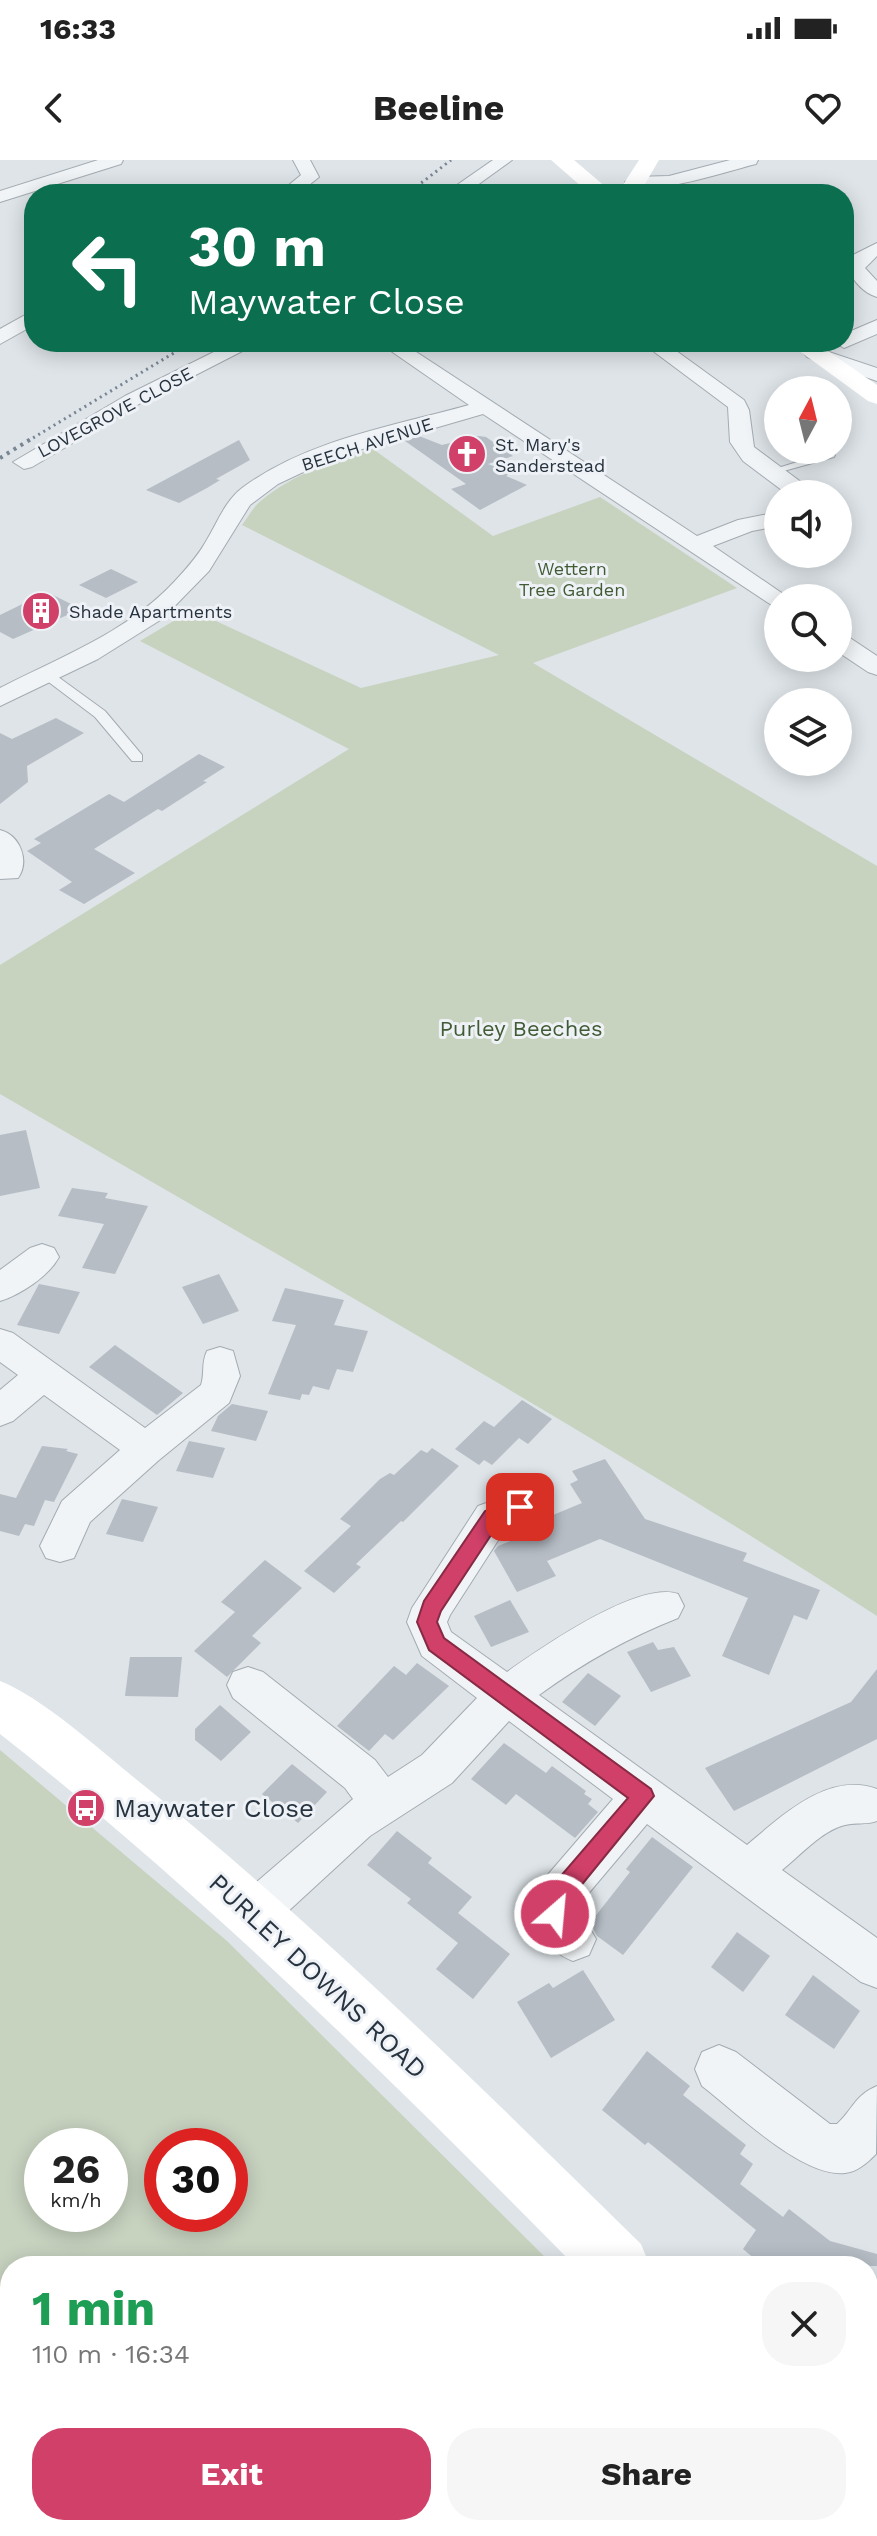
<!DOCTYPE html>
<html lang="en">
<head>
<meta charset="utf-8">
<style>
  body { margin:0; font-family:"Work Sans",sans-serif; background:#f6f6f6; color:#222; height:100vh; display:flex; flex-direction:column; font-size:30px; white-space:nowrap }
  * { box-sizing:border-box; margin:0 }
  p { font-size:26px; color:#767676 }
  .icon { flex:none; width:44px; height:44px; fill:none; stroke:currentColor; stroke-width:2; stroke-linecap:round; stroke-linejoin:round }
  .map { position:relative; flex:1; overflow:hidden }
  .drawer { position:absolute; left:0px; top:2096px; width:878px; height:280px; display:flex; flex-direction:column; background:#fff; border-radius:32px 32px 0 0; box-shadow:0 4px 20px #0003 }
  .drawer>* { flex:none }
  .top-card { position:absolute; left:24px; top:24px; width:830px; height:168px; border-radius:32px; box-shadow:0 4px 20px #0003; background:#0b6e4f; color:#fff; overflow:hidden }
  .needle { width:52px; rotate:7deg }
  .buttons { position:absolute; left:764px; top:216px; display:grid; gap:16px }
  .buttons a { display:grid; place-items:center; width:88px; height:88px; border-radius:50%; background:#fff; box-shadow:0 4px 20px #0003; font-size:40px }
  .speed { position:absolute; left:24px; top:1968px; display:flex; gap:16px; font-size:40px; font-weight:700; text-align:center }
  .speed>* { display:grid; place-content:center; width:104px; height:104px; border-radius:50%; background:#fff; box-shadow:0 4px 20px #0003; line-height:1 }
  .speed small { font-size:20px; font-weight:400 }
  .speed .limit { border:12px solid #d22; background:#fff; color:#111 }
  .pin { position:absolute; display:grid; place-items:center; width:68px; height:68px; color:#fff; margin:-34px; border-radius:16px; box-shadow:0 4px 12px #0006 }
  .me { position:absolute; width:88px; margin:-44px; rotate:27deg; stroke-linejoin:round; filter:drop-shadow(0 0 6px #0008) }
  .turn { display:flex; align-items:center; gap:28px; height:168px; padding:0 32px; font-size:36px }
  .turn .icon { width:104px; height:104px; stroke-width:2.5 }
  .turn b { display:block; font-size:56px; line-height:68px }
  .round { display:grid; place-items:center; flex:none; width:84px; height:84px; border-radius:32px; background:#f6f6f6 }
  .headline { display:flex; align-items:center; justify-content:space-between; height:136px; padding:0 32px }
  h1 { font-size:48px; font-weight:700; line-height:60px; color:#1e9e55 }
  .primary-button { display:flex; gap:16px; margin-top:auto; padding:16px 32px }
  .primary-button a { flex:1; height:92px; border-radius:32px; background:#d04069; color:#fff; font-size:32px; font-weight:700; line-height:92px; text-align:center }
  .primary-button a+a { background:#f6f6f6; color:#222 }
  .status { display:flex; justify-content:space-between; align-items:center; height:56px; padding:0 40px; background:#fff; direction:ltr }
  .status svg { height:22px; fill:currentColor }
  header { display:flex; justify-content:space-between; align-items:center; height:104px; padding:0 32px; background:#fff; font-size:36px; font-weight:700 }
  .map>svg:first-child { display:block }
  .green { fill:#c7d2bf; fill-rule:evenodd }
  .building { fill:#b6bdc5 }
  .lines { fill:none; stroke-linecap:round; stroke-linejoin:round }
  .lane-casing { stroke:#a3abb2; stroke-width:2 }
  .street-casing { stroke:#a3abb2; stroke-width:2 }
  .lane { fill:#f1f4f6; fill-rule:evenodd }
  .street { fill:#f1f4f6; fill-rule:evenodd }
  .secondary { fill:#fff; fill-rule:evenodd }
  .rail-far1 { stroke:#788592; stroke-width:3; stroke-dasharray:2 4; stroke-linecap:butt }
  .rail { stroke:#788592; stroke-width:4; stroke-dasharray:3 5; stroke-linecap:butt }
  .route { fill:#d04069; stroke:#872a44; stroke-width:2 }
  .labels { text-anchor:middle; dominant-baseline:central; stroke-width:6; stroke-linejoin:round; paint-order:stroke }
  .far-street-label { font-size:18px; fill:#27333f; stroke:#eef2f6 }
  .far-poi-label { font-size:18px; fill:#27333f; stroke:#eef2f6; text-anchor:start }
  .far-park-label { font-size:18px; fill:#415b34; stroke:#eef2f6 }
  .park-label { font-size:22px; fill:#415b34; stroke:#eef2f6 }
  .near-poi-label { font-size:26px; fill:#27333f; stroke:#eef2f6; text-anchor:start }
  .near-street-label { font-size:26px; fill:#27333f; stroke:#eef2f6 }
</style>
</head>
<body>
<div class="status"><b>16:33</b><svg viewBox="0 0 49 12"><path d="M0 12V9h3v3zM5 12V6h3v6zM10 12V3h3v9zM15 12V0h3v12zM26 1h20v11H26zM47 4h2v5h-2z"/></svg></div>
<header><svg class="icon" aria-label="back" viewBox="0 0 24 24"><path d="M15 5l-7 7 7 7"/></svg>Beeline<svg class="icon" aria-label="heart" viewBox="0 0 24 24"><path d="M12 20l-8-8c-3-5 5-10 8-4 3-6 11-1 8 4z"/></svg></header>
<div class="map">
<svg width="877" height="2376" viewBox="0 0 877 2376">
  <rect width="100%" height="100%" fill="#dee4e8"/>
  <g class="green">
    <path d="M373,289L493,376L600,337L737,428L533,503L877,706V1456C591,1271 294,1105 0,934V805L349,589L140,481L192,450L361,528L499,495L242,365C248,357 254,346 262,340C292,315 336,299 373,289Z"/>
    <path d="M0,1590L227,1781L554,2106H10V2366H812L821,2376H0ZM110,1986V2054H42V1986ZM162,1986H230V2054H162Z"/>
  </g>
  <g class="building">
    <path d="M419,276L442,285L479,276L486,277L513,296L488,304L511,313L506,316L527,325L480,350L451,329L466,324L405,281Z"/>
    <path d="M239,280L250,300L216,319L220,320L207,328L179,343L146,330Z"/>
    <path d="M111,409L138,422L106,438L79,425Z"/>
    <path d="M47,432L81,449L13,479L0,472V455Z"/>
    <path d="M56,558L84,573L27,606L28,622L0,644V573L12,579Z"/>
    <path d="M199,594L225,607L203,621L207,622L162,651L158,649L94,689L135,713L84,744L59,730L72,722L27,691L41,683L34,679L109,634L124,642Z"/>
    <path d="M26,970L40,1028L0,1036V975Z"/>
    <path d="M72,1028L108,1033L105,1038L148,1046L115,1114L82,1108L104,1064L58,1056Z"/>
    <path d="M219,1114L239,1151L203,1164L182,1127Z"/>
    <path d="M39,1124L80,1132L59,1174L17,1165Z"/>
    <path d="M285,1128L344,1140L334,1165L368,1171L353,1212L337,1209L329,1230L313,1226L309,1235L302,1234L300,1240L268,1234L296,1165L272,1161Z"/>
    <path d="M115,1185L183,1233L157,1255L89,1207Z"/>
    <path d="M522,1240L552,1259L528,1284L519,1278L492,1305L484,1300L479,1305L455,1289L484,1261L494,1267Z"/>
    <path d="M232,1244L268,1251L256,1281L211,1271L218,1256Z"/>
    <path d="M189,1281L225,1288L213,1318L176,1311Z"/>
    <path d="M42,1286L68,1289L66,1291L78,1294L54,1342L45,1340L34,1366L25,1364L19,1376L0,1371V1334L16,1338Z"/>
    <path d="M432,1288L459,1306L403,1362L401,1361L356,1404L361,1407L334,1433L304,1411L351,1366L340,1359L380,1319L390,1313L394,1315L421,1290L427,1293Z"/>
    <path d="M605,1299L645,1359L747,1393L743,1401L820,1430L807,1460L794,1455L769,1515L722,1496L748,1438L600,1379L547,1401L556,1416L517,1432L494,1391L498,1386L516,1379L512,1372L582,1343L570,1324L578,1320L572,1311Z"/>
    <path d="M122,1339L158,1347L143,1382L106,1374Z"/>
    <path d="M265,1400L302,1428L252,1476L261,1483L227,1517L194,1491L235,1452L221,1442Z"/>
    <path d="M510,1440L529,1472L491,1487L474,1456Z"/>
    <path d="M653,1482L658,1490L674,1487L691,1516L651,1532L627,1492Z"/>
    <path d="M130,1497H182L178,1537L125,1536Z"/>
    <path d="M417,1503L449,1526L393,1580L385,1574L369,1591L337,1566L394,1506L406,1515Z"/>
    <path d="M877,1509V1579L734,1651L705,1608L851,1542Z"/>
    <path d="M588,1513L621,1536L595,1566L562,1542Z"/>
    <path d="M220,1545L251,1572L221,1601L195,1580V1569Z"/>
    <path d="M504,1583L546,1613L552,1606L586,1631L584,1634L592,1639L588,1644L598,1652L575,1678L516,1634L506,1645L471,1619Z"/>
    <path d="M292,1604L327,1632L298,1663L262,1634Z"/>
    <path d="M397,1671L432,1698L428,1703L472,1737L458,1753L510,1794L473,1839L436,1809L458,1783L407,1743L411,1739L367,1705Z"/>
    <path d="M652,1677L693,1707L623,1795L597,1776L590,1763L630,1712L626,1709Z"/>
    <path d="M737,1772L770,1796L743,1832L711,1807Z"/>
    <path d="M583,1810L615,1860L551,1898L517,1842L549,1823L553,1828Z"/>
    <path d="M813,1815L860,1851L834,1889L785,1855Z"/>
    <path d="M647,1891L690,1926L683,1935L746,1985L740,1994L753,2004L740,2024L783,2057L789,2049L830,2081L877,2094V2106H763L743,2089L756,2070L648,1982L645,1985L602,1950Z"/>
  </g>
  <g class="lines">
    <defs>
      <g id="lane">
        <path d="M830,292L835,295L834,297L773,314L768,311Z"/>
        <path d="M42,511H50L105,551L142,595V601H132L95,557L42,517Z"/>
      </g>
      <g id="street">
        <path d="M98,0H123L121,4L0,42V31Z"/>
        <path d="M293,0H310L319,17L298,34H278L301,15Z"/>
        <path d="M493,0H512L465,34H444Z"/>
        <path d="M730,0H758L756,4C730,10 645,40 625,22L634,17L669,16Z"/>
        <path d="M877,83V96L865,108L877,121V137C863,133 853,120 847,108L853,95Z"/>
        <path d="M34,150V165L0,184V169Z"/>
        <path d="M877,160V174L844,188L834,182H844V174Z"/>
        <path d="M234,182H260L139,244L32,307L24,309L13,302L125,236Z"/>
        <path d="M378,182H401L697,376L738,360L778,352V366L752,371L713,386L789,438H778V446L770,444L483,254L335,297L278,324L250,345L209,411L162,459L98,499L0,546V528C60,497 128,472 175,421C186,409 197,397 205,383C217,364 224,342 242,328C307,280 393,266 469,245Z"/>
        <path d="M641,182H664L744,240L749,250L754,287L801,322L810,334H787L743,301L730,282L728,247Z"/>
        <path d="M814,187L877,208V221L807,197L804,193Z"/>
        <path d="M838,474L847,476L877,496V515L868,512L838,492Z"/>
        <path d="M0,670C20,675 30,701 18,718L0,719Z"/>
        <path d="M42,1084L54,1088L59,1097C49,1116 20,1135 0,1141V1110L30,1088Z"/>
        <path d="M0,1169L13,1173L145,1268L201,1225C205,1213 201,1203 207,1191L220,1187L233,1191L240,1216L229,1243L159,1300L90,1362L74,1398L60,1402L46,1398L40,1386L62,1341L120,1290L44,1235L13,1261L0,1266V1230L18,1215L0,1202Z"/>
        <path d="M520,1331L534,1336L539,1347L534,1358L506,1368L450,1455L447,1462L451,1472L507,1512C541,1488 638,1420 678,1434L684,1446L678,1458C627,1478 583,1503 539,1535L747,1685C782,1656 828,1611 877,1629V1661C866,1665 856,1662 845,1665C821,1671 801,1695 782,1710L877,1778V1828L861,1822L647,1664L577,1747L596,1779L589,1795L573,1801C542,1789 526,1756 539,1725L613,1639L509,1561L452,1623L370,1676L270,1768L254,1775L238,1768L231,1753L238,1738L353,1639L345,1628L233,1538L227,1525L233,1512L248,1507L263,1512L375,1600L388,1617L422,1595L477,1538L422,1496L407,1462L412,1448L478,1346Z"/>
        <path d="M719,1885L736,1892L830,1964H837C854,1948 854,1936 877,1926L876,1994C867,2003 857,2012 845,2013C802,2018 735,1951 702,1926L695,1909L702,1892Z"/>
      </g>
    </defs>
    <use href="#lane" class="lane-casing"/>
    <use href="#street" class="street-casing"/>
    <use href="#lane" class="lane"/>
    <use href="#street" class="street"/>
    <g class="secondary">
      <path d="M551,0H574L614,34H590Z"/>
      <path d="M639,0H659L639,34H617Z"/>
      <path d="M787,182H815L877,225V244L868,241Z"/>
      <path d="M0,1521C44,1538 108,1597 147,1628C321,1769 481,1927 641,2084L650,2106H575C392,1920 206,1736 0,1574Z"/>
      <path d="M868,2324L877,2327V2376H842L838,2366H868Z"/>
    </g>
    <g class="rail-far1">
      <path d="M407,34L451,0"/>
      <path d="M28,281L192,182"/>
    </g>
    <path class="rail" d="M0,298L31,279"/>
  </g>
  <path class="route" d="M520,1339L527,1341L530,1347L527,1352L499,1363L441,1451L437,1462L444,1478L651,1629L654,1636L566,1744L563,1762L555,1765L547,1762L543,1740L547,1732L628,1638L429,1490L417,1462L424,1441L485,1351Z"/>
  <defs>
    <symbol id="church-disc" viewBox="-11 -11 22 22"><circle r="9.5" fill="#d04069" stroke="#eef2f6"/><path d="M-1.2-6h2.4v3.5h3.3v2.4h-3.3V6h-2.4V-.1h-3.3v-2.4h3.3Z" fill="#fff"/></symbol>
    <symbol id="building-disc" viewBox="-11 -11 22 22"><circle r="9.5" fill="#d04069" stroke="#eef2f6"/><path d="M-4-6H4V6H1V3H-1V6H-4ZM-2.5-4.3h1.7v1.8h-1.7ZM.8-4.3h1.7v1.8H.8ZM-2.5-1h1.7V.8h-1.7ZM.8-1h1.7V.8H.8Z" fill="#fff"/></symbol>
    <symbol id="bus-disc" viewBox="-11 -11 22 22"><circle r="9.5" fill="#d04069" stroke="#eef2f6"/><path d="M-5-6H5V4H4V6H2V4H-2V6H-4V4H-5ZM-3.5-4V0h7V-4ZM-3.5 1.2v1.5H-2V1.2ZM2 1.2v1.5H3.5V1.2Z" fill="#fff"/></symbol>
  </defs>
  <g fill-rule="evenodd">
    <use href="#church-disc" x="445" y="272" width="44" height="44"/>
    <use href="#building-disc" x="19" y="429" width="44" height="44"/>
    <use href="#bus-disc" x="64" y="1626" width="44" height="44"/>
  </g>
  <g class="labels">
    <g class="far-street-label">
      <text transform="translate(115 252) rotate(-28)">LOVEGROVE CLOSE</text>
      <text transform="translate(367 284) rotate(-18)">BEECH AVENUE</text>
    </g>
    <g class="far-poi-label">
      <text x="495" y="284">St. Mary's<tspan x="495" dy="21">Sanderstead</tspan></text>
      <text x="69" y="451">Shade Apartments</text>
    </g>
    <g class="far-park-label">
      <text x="572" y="408">Wettern<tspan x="572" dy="21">Tree Garden</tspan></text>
    </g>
    <g class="park-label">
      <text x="521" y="868">Purley Beeches</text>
    </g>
    <g class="near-poi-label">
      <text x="114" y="1648">Maywater Close</text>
    </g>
    <g class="near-street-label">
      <text transform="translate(318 1816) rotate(43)">PURLEY DOWNS ROAD</text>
    </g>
  </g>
</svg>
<div class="buttons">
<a><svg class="needle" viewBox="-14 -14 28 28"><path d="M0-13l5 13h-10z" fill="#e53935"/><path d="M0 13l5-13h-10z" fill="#767676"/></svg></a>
<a><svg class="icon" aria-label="sound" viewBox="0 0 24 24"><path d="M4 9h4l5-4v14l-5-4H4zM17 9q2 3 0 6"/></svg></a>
<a><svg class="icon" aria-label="search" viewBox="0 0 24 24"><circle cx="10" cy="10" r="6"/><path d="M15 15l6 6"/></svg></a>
<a><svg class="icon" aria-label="layers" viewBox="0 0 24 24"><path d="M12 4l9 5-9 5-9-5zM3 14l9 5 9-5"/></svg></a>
</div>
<div class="speed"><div>26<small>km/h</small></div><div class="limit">30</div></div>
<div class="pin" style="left:520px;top:1347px;background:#d93025"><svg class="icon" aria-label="arrive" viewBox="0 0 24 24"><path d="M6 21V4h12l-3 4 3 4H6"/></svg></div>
<svg class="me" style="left:555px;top:1754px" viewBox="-20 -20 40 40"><circle r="17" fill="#d04069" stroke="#fff" stroke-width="3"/><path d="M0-11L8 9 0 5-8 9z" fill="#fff"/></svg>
<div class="top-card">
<div class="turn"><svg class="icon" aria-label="left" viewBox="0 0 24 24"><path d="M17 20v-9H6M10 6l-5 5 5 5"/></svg><div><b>30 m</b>Maywater Close</div></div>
</div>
<section class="drawer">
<div class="headline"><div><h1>1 min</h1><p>110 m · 16:34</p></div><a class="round"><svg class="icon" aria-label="close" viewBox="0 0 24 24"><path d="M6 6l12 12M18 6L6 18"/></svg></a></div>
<div class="primary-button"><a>Exit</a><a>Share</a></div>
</section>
</div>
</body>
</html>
